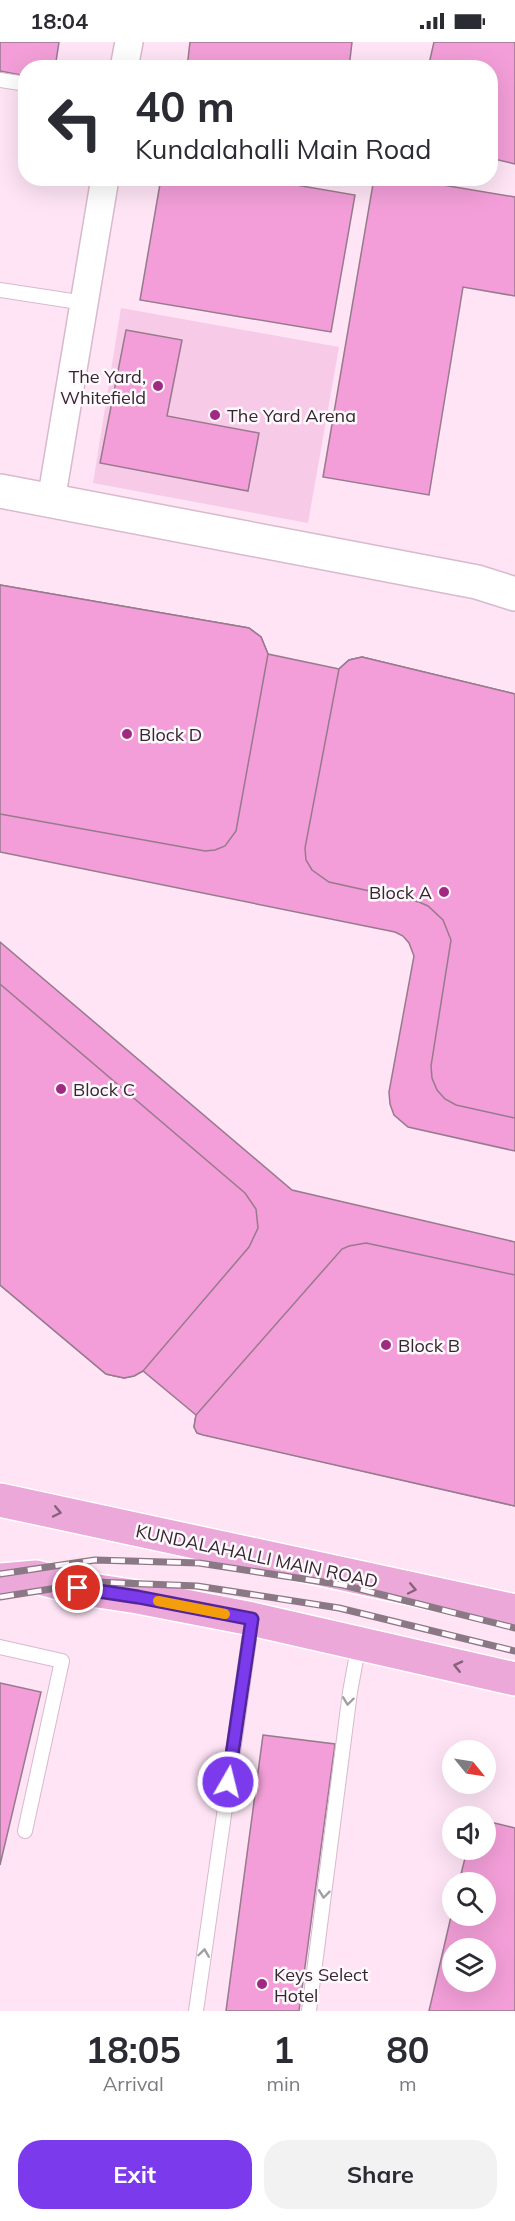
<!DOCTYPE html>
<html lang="en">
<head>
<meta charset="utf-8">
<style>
  body { margin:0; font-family:Mulish,sans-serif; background:#f2f2f3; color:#2b2b33; height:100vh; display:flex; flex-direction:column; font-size:22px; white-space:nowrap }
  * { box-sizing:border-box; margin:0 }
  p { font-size:20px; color:#7c7c81 }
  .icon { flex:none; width:33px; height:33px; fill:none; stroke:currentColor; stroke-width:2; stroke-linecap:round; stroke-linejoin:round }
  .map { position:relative; height:1969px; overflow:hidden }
  .sheet { display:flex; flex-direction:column; background:#fff; flex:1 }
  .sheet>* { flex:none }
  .hud { position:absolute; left:18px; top:18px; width:480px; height:126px; border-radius:24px; box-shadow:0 6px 24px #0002; background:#fff; color:#2b2b33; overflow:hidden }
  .needle { width:39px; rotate:120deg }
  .buttons { position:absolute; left:442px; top:1698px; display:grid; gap:12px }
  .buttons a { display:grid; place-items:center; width:54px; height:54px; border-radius:50%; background:#fff; box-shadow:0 6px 24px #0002; font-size:30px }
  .pin { position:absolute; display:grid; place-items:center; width:51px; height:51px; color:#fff; margin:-26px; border:3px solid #fff; border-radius:50%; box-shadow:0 2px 6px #0007 }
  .me { position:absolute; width:66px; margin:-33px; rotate:8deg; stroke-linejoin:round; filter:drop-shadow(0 0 4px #0008) }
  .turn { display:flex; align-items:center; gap:21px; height:126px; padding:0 18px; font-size:27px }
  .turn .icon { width:78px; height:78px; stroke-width:2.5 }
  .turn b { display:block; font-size:42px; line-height:51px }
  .eta { display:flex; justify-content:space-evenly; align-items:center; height:102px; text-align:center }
  .eta b { font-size:36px; font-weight:700; line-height:42px }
  .action { display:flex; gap:12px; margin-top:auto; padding:12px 18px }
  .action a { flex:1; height:69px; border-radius:24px; background:#7c3aed; color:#fff; font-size:24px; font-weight:700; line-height:69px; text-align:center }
  .action a+a { background:#f2f2f3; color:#2b2b33 }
  .status { display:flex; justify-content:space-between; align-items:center; height:42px; padding:0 30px; background:#fff; direction:ltr }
  .status svg { height:16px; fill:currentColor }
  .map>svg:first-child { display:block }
  .green { fill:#f7cae8 }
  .building { fill:#f39ed8; stroke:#977a8d; stroke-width:1.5; fill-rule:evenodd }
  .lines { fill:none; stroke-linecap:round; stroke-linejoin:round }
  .service-casing { stroke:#d8b9cd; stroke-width:16 }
  .minor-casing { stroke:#d8b9cd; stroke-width:30 }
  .tertiary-casing { stroke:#d8b9cd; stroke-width:36 }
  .primary-casing { stroke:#fff; stroke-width:36 }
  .service { stroke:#fff; stroke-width:14 }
  .minor { stroke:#fff; stroke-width:27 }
  .tertiary { stroke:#fff; stroke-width:33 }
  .primary { stroke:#eba8d9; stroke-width:33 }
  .rail-casing { stroke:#8a7884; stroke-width:7 }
  .rail { stroke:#fff8fc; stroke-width:4.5; stroke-dasharray:14; stroke-linecap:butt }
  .oneway { stroke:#86627c }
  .oneway2 { stroke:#a49ea2 }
  .route-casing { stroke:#51269a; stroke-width:15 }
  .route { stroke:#7c3aed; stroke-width:10 }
  .slow { stroke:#f59e0b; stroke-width:10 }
  .poi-dot { fill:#9f2983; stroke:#fff8fc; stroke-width:2 }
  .labels { text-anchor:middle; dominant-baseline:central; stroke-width:5; stroke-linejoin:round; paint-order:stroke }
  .poi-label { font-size:18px; fill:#342830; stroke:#fff8fc; text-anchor:start }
  .street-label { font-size:18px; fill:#342830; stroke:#fff8fc }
</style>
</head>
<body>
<div class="status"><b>18:04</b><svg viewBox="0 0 49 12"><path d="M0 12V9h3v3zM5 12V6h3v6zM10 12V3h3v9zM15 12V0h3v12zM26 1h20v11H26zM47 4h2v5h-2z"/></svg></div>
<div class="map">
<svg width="515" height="1969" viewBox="0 0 515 1969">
  <rect width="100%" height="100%" fill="#fee4f5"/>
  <path class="green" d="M121,266L339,305L308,481L93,441Z"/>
  <g class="building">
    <path d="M0,0H59L55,26H26V34L0,29Z"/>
    <path d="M190,0H352L349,26H187Z"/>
    <path d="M434,0H515V122L490,116V26H428Z"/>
    <path d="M161,136H255L355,153L331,290L140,258Z"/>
    <path d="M374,136H401L515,155V254L463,245L429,453L323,435Z"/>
    <path d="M126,288L182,298L167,374L259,391L248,449L100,421Z"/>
    <path d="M0,543L249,586L261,595L268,612L339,627L349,618L362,615L515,652V1109L408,1085L394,1073L390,1062L389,1050L414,914L409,901L403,894L395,890L0,810Z"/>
    <path d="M0,543L249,586L261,595L268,612L236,789L225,804L215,808L205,809L0,772Z"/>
    <path d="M362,615L515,652V1076L456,1063L445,1057L437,1048L432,1036L431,1024L451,898L443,878L428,864L419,860L329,840L312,828L306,818L305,806L339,627L349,618Z"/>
    <path d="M0,900L292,1148L515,1200V1464L197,1391L194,1385L196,1373L143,1329L134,1334L124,1336L106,1332L0,1243Z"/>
    <path d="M0,942L245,1151L256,1167L258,1186L249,1205L143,1329L134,1334L124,1336L106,1332L0,1243Z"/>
    <path d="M366,1201L515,1233V1464L203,1393L197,1391L194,1385L196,1373L342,1207L349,1204Z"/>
    <path d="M0,1641L41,1650L0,1823Z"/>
    <path d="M263,1693L335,1702L299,1969H226Z"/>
    <path d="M486,1779L515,1786V1969H429L453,1866V1874H486V1840H459L467,1808H486ZM453,1906H486V1940H453Z"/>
  </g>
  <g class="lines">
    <defs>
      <g id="service">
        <path d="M0,38L26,42"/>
        <path d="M0,248L85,261"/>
        <path d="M0,1605L62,1619L25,1789"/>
        <path d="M196,1969L252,1577"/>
        <path d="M309,1969L350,1650L359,1601"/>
      </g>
      <g id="minor">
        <path d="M124,26L129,0"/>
        <path d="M51,459L105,136"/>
      </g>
      <path id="tertiary" d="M0,449L477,540L515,552"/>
      <g id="primary">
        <path d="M0,1458L515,1569"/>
        <path d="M0,1538L36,1535L78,1546L138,1555L252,1577L515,1637"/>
      </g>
    </defs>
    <use href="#service" class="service-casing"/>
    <use href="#minor" class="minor-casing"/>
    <use href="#tertiary" class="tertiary-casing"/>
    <use href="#primary" class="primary-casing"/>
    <use href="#service" class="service"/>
    <use href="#minor" class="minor"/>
    <use href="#tertiary" class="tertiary"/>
    <use href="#primary" class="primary"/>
    <defs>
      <g id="rail">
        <path d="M0,1532L95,1518L199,1521L343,1543L515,1586"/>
        <path d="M0,1555L95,1540L197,1544L339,1566L515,1609"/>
      </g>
    </defs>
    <use href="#rail" class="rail-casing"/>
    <use href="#rail" class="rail"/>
  </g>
  <defs><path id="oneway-chevron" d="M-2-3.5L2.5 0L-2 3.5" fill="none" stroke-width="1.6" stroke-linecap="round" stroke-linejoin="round" transform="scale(1.5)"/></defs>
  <g class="oneway">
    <use href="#oneway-chevron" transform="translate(57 1470) rotate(12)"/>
    <use href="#oneway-chevron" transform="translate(412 1547) rotate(12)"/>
    <use href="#oneway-chevron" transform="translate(458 1624) rotate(-167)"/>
  </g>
  <g class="oneway2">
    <use href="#oneway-chevron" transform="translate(348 1659) rotate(97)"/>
    <use href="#oneway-chevron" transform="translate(324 1852) rotate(97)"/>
    <use href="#oneway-chevron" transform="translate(204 1911) rotate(-82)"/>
  </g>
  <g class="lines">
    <defs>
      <path id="route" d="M78,1546L138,1555L252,1577L228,1740"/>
    </defs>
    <use href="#route" class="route-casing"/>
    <use href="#route" class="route"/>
    <path class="slow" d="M158,1559L225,1572"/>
  </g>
  <g class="poi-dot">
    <circle cx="158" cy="344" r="6"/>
    <circle cx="215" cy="373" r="6"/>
    <circle cx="127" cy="692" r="6"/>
    <circle cx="444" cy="850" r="6"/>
    <circle cx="61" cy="1047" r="6"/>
    <circle cx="386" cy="1303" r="6"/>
    <circle cx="262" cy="1942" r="6"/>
  </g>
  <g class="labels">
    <g class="poi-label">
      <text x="146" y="334" text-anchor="end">The Yard,<tspan x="146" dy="21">Whitefield</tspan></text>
      <text x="227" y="373">The Yard Arena</text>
      <text x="139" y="692">Block D</text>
      <text x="432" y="850" text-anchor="end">Block A</text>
      <text x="73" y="1047">Block C</text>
      <text x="398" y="1303">Block B</text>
      <text x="274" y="1932">Keys Select<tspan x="274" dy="21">Hotel</tspan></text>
    </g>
    <g class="street-label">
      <text transform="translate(257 1514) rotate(12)">KUNDALAHALLI MAIN ROAD</text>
    </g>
  </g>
</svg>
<div class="buttons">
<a><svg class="needle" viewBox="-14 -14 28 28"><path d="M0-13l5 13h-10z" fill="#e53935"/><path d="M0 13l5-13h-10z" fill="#7c7c81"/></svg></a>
<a><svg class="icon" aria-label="sound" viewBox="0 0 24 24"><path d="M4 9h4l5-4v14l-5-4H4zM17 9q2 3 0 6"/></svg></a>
<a><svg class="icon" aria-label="search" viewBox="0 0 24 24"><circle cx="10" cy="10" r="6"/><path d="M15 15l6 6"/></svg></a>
<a><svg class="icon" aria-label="layers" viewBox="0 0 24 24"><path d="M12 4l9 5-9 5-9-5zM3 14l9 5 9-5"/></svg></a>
</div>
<div class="pin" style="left:78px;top:1546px;background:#d93025"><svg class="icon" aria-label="arrive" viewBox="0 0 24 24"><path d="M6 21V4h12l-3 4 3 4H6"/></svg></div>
<svg class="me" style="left:228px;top:1740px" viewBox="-20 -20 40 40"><circle r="17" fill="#7c3aed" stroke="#fff" stroke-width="3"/><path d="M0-11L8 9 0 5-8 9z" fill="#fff"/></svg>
<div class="hud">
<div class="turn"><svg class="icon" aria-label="left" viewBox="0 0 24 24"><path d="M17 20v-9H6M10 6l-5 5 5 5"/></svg><div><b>40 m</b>Kundalahalli Main Road</div></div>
</div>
</div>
<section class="sheet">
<div class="eta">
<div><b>18:05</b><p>Arrival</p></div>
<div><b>1</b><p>min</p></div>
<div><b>80</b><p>m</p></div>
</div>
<div class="action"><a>Exit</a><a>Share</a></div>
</section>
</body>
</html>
